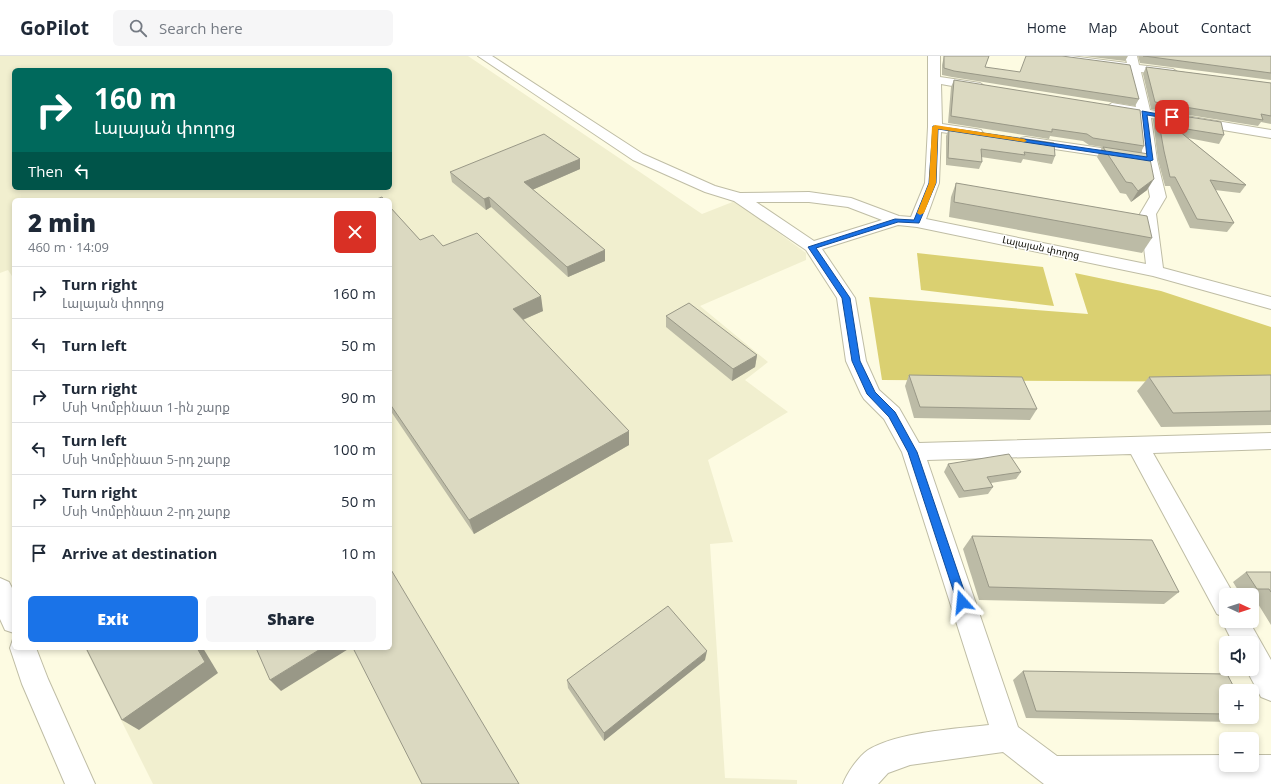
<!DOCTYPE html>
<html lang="en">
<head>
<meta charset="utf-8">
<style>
  body { margin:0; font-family:"Open Sans","Noto Sans Armenian",sans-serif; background:#f6f6f7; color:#1f2937; height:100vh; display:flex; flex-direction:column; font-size:15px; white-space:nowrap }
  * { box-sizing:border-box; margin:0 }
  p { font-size:13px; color:#747a83 }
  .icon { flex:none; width:22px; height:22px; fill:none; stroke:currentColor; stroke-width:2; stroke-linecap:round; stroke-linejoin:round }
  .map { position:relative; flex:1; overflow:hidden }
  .panel { position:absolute; left:12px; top:142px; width:380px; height:452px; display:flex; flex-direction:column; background:#fff; border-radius:6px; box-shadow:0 2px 6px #0003 }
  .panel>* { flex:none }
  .top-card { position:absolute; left:12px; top:12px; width:380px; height:122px; border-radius:6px; box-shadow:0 2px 6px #0003; background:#00695c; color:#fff; overflow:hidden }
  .needle { width:26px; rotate:93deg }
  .buttons { position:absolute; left:1219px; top:532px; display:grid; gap:8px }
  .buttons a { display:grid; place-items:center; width:40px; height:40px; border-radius:6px; background:#fff; box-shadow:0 2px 6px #0003; font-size:20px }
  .pin { position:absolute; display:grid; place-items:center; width:34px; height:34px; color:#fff; margin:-17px; border-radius:8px; box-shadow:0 2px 6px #0006 }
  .me { position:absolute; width:44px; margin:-22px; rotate:342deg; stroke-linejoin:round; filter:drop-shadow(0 0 3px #0008) }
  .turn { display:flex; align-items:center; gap:14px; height:84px; padding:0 16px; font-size:18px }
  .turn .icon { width:52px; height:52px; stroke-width:2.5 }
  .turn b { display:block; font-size:28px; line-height:34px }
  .then { display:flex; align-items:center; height:38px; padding:0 16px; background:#0003; gap:8px; font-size:15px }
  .round { display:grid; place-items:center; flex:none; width:42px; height:42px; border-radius:6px; background:#f6f6f7 }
  .summary { display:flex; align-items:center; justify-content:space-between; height:68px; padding:0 16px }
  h1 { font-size:24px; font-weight:800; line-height:30px }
  .primary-button { display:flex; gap:8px; margin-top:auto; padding:8px 16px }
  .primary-button a { flex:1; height:46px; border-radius:6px; background:#1a73e8; color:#fff; font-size:16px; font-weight:800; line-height:46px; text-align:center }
  .primary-button a+a { background:#f6f6f7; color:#1f2937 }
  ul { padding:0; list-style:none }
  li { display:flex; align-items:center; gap:12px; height:52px; padding:0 16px; border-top:1px solid #e0e1e3 }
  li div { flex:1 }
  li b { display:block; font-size:15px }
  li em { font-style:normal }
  header { display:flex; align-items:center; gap:24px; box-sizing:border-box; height:56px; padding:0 20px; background:#fff; border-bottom:1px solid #e0e1e3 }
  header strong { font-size:19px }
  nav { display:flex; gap:22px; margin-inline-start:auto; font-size:14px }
  .search { width:280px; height:36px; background:#f6f6f7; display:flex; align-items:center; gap:10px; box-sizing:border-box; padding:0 14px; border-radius:6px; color:#747a83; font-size:15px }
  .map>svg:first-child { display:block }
  .built { fill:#f1efcf; fill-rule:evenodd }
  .green { fill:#dad071 }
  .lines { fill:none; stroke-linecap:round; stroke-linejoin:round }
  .minor-casing { stroke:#bfbda5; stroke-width:2 }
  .minor { fill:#fff; fill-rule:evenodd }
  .wall { fill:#bcbba6 }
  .shaded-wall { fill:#999887 }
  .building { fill:#dbd9c1; stroke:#999887 }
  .route { fill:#1a73e8; stroke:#114b97 }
  .slow { fill:#f59e0b }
  .labels { text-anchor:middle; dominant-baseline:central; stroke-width:3; stroke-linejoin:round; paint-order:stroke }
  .far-street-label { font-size:10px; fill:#101007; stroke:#fff }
</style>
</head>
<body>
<header>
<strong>GoPilot</strong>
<div class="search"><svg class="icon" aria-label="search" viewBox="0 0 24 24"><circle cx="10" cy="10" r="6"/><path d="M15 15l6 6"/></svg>Search here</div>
<nav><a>Home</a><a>Map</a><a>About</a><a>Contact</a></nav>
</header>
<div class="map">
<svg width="1271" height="728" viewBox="0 0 1271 728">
  <rect width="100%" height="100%" fill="#fdfbe2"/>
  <path class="built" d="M0,0H468L702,158L735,145L806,197V204L700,250L768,306L745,324L788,356L708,404L733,486L710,488L725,722L797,724V728H153L85,592H390V144H14V223L8,214L0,217ZM14,14H390V132H14Z"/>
  <g class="green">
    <path d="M917,197L1043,211L1054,250L921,234Z"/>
    <path d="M1075,217L1161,235L1271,271V326L882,324L869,241L1088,258Z"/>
  </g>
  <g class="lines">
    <defs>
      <g id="minor">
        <path d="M478,0H492L643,98L715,130L740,137L809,136L851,142L899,160L911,161L925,127L928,71V0H940V21L980,27L986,31L980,35L941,28L942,68L976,73L981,74L983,77L981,80L976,81L941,76L939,127L926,163L1146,208L1140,158L1150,141L1143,104L1138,59L1107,54L1106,51L1112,47L1136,51L1128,15L1045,3L1039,0H1071L1127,7L1125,0H1137L1139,9L1173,13L1179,17L1173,21L1141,16L1150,54L1271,74V82L1151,62L1157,104L1166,141L1156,158L1163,212L1271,241V253L1153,220L917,171L898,169L822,193L855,242L866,305L879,334L899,352L919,387L1271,377V393L1153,397L1234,539H1226V565H1249L1271,604V645L1261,641L1246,613H1252V587H1233L1222,565L1224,561L1217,558L1131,398L927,404L1018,671L1057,700L1226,699V709H1252V699H1271V728H1044L1003,696L910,709L888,717L878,728H843C847,717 858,701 868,694C898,676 954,673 989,669L902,396L884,363L864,343L861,338L846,305L837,242L806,194L734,145L705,136L633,104ZM756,146H809L848,151L882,164L814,185Z"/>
        <path d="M1026,81L1128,96L1133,97L1135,100L1133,103L1128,104L1021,88L1019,85L1021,82Z"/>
        <path d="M0,522L9,526L14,536V577L5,574L0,563Z"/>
        <path d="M13,583L14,592H36L48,623L95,728H65L22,628L10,592Z"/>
      </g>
    </defs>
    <use href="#minor" class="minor-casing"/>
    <use href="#minor" class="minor"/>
  </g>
  <g class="wall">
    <path d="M944,0H989L985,11L1139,43L1135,50L952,21L942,19V9Z"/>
    <path d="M1084,0H1128L1125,5Z"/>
    <path d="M1138,0H1271V24L1140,7Z"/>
    <path d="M1146,11L1271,27V68L1261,66L1258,70L1151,53L1143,18Z"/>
    <path d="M954,24L1144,90L1141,96L1147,134L1131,146L1126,138L1120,137L1097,101L1102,91L1089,89L1083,85L1050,80L1049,83L948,67L951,31Z"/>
    <path d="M1157,56L1224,79L1219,88L1188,82L1246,129L1240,137L1215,134L1234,167L1227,176L1190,172L1170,130H1165L1158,104L1153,64Z"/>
    <path d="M949,72L1055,100L1052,108L1023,103L1021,107L981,101L982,106L979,113L946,109V80Z"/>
    <path d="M580,103V113L532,134L605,194V205L568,221L491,151L486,154L452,126L450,116Z"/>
    <path d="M956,127L1152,182L1142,197L949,161L951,141Z"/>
    <path d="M390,151L420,184L443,190L543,255L523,264L629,375V389L474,478L390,354Z"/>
    <path d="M666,260L757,299L755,311L732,325L666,271Z"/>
    <path d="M909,319L1037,353L1030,364L914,362L905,330Z"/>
    <path d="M1271,319V369L1161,371L1137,335L1149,321Z"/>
    <path d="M948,408L1021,416L1016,423L991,427L993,431L988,438L959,442L944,416Z"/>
    <path d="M972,480L1179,536L1164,548L979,544L963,493Z"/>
    <path d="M1246,516H1271V569L1255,543H1252V539H1241L1233,526Z"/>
    <path d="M705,604L604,685L568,632L567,624Z"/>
    <path d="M1023,615L1226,635V661H1243L1233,666L1026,662L1013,624Z"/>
  </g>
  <g class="shaded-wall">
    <path d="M580,103V113L525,137L524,126Z"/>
    <path d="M1154,123L1147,134L1131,146L1138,135Z"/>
    <path d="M489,141L491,151L486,154L484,143Z"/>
    <path d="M605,194V205L568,221L567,211Z"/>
    <path d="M541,240L543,255L515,267L513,253Z"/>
    <path d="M757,299L755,311L732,325L733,313Z"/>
    <path d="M629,375V389L474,478L469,464Z"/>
    <path d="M197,592H203L218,617L139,674L122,664Z"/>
    <path d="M322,592H350L281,635L270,624Z"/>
    <path d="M707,595L705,604L604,685V677Z"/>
  </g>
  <g class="building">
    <path d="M944,0H989L985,11L1020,16L1026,0H1062L1130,9L1139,43L954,15L944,12Z"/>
    <path d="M1143,0H1271V17L1144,0Z"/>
    <path d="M1146,11L1271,27V60L1261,58L1263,64L1155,46Z"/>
    <path d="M954,24L1140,54L1144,90L1093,82L1087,78L1052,73V76L951,60Z"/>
    <path d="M1157,56L1221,66L1224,79L1174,71L1246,129L1210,124L1234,167L1197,163L1175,121H1170L1164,95Z"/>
    <path d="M949,72L1054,87L1055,100L1024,96L1025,99L981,93L982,106L948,102Z"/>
    <path d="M544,78L580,103L524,126L605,194L567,211L489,141L484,143L450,116Z"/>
    <path d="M1103,91L1149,98L1154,123L1138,135L1132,127L1126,126Z"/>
    <path d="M956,127L1147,160L1152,182L954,146Z"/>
    <path d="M382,141L384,144H374Z"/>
    <path d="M390,151L420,184L433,179L443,190L477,177L541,240L513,253L629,375L469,464L390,348Z"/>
    <path d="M689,247L757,299L733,313L666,260Z"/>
    <path d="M909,319L1022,321L1037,353L920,351Z"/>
    <path d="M1271,319V355L1173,357L1149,321Z"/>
    <path d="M1009,398L1021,416L987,421L993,431L964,435L948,408Z"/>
    <path d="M972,480L1152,484L1179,536L989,531Z"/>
    <path d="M390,512L519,728H422L353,592H390Z"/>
    <path d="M1246,516H1271V536L1269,533H1257Z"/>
    <path d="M668,550L707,595L604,677L567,624Z"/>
    <path d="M86,592H197L205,606L122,664Z"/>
    <path d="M256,592H322L270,624Z"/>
    <path d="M1023,615L1227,618L1236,635H1226V658L1036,655Z"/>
  </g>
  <path class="route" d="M1142,55L1175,61L1172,63L1147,59L1153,104L1150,105L938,73L936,127L919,167L898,166L816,192L850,242L860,305L875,336L895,356L917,396L968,546L966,550L962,551L958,550L957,546L908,396L889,361L867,338L852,305L842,242L808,191L895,163L914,164L929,127L933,70L1147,101Z"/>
  <path class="slow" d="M935,69L1024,83L1027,85L1024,86L938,73L936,127L924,157L920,159L917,157L929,127L932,71Z"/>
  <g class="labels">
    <g class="far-street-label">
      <text transform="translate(1041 191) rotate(12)">Լալայան փողոց</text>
    </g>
  </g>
</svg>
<div class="buttons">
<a><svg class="needle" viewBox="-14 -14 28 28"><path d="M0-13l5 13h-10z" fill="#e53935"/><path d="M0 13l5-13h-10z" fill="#747a83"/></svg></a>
<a><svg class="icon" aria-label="sound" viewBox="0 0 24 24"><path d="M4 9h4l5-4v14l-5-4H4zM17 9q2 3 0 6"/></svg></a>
<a>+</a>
<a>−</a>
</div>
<div class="pin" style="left:1172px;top:61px;background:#d93025"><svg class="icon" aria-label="arrive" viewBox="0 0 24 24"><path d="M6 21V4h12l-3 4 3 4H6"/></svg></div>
<svg class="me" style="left:962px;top:546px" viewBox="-20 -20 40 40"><path d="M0-17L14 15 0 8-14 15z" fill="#1a73e8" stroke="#fff" stroke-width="4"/></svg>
<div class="top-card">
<div class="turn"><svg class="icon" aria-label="right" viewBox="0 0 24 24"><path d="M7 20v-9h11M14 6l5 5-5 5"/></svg><div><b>160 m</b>Լալայան փողոց</div></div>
<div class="then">Then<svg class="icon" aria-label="left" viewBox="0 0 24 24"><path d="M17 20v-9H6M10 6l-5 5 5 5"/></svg></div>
</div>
<section class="panel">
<div class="summary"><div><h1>2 min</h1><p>460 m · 14:09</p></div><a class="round" style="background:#d93025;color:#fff"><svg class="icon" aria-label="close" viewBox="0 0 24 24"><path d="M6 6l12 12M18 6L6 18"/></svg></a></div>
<ul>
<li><svg class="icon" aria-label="right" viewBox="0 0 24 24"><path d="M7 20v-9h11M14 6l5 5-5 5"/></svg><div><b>Turn right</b><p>Լալայան փողոց</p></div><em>160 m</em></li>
<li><svg class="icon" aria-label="left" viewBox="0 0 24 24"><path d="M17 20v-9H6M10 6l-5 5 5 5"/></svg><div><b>Turn left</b></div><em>50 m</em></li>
<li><svg class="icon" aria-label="right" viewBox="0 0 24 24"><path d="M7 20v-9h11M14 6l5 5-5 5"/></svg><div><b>Turn right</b><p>Մսի Կոմբինատ 1-ին շարք</p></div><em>90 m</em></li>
<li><svg class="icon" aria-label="left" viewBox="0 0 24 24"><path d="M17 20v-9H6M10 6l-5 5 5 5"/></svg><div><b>Turn left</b><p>Մսի Կոմբինատ 5-րդ շարք</p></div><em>100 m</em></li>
<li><svg class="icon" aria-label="right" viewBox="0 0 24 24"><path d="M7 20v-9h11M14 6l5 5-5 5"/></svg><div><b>Turn right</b><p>Մսի Կոմբինատ 2-րդ շարք</p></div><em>50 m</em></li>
<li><svg class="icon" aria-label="arrive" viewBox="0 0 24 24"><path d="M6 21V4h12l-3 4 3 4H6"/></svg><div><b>Arrive at destination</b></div><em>10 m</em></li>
</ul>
<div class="primary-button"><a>Exit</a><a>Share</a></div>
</section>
</div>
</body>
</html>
